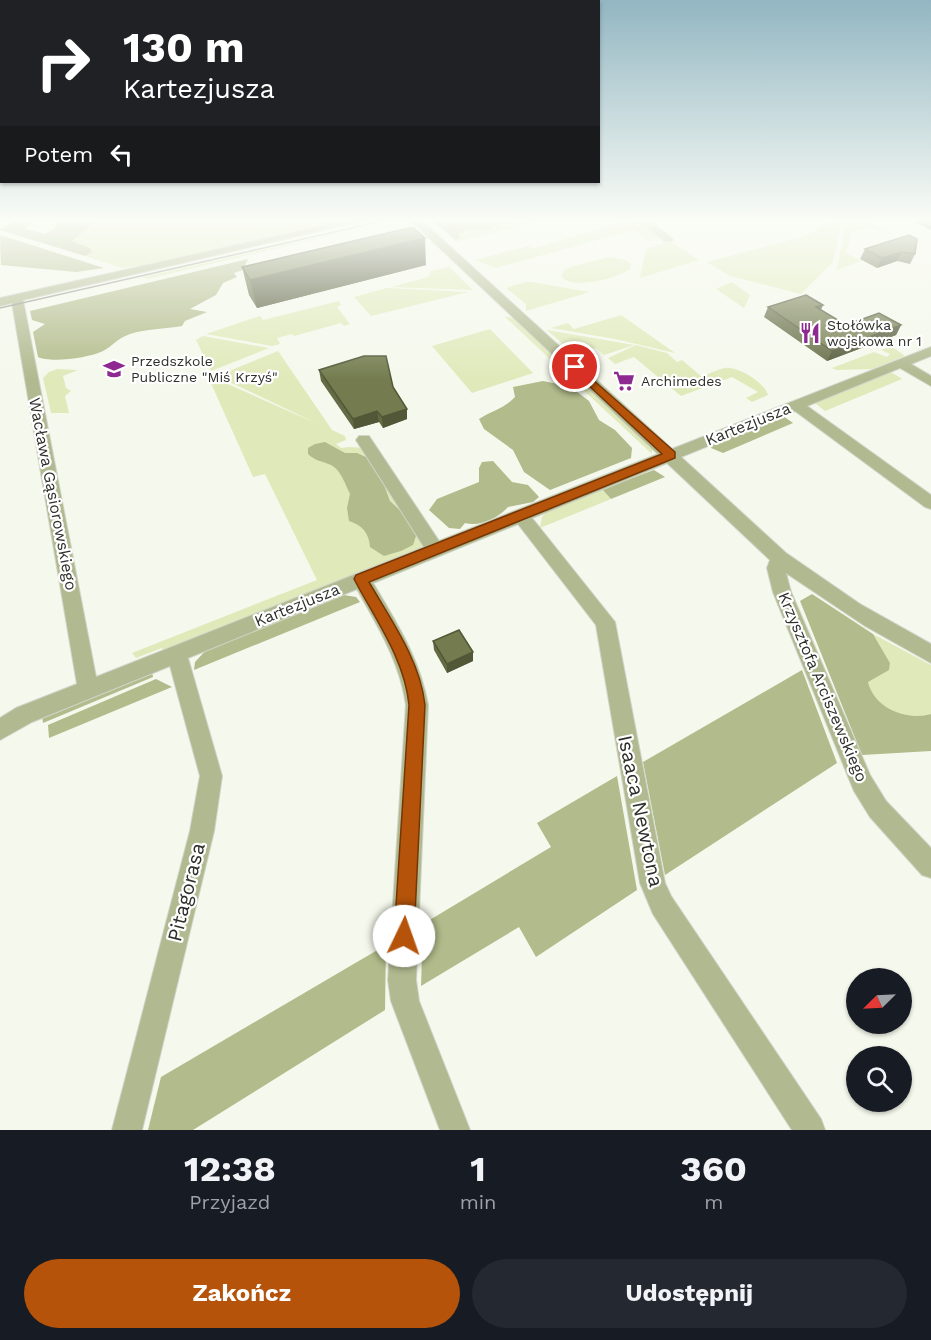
<!DOCTYPE html>
<html lang="pl">
<head>
<meta charset="utf-8">
<style>
  body { margin:0; font-family:"Work Sans",sans-serif; background:#242831; color:#f1f3f6; height:100vh; display:flex; flex-direction:column; font-size:22px; white-space:nowrap }
  * { box-sizing:border-box; margin:0 }
  p { font-size:20px; color:#9ea1a6 }
  .icon { flex:none; width:33px; height:33px; fill:none; stroke:currentColor; stroke-width:2; stroke-linecap:round; stroke-linejoin:round }
  .map { position:relative; height:1130px; overflow:hidden }
  .details { display:flex; flex-direction:column; background:#171b24; flex:1 }
  .details>* { flex:none }
  .banner { position:absolute; left:0px; top:0px; width:600px; height:183px; box-shadow:0 2px 4px #0004; background:#202124; color:#fff; overflow:hidden }
  .needle { width:39px; rotate:246deg }
  .fabs { position:absolute; left:846px; top:968px; display:grid; gap:12px }
  .fabs a { display:grid; place-items:center; width:66px; height:66px; border-radius:50%; background:#171b24; box-shadow:0 2px 4px #0004; font-size:30px }
  .pin { position:absolute; display:grid; place-items:center; width:51px; height:51px; color:#fff; margin:-26px; border:3px solid #fff; border-radius:50%; box-shadow:0 2px 6px #0007 }
  .me { position:absolute; width:66px; margin:-33px; rotate:3deg; stroke-linejoin:round; filter:drop-shadow(0 0 4px #0008) }
  .turn { display:flex; align-items:center; gap:21px; height:126px; padding:0 24px; font-size:27px }
  .turn .icon { width:78px; height:78px; stroke-width:2.5 }
  .turn b { display:block; font-size:42px; line-height:51px }
  .then { display:flex; align-items:center; height:57px; padding:0 24px; background:#0003; gap:12px; font-size:22px }
  .eta { display:flex; justify-content:space-evenly; align-items:center; height:102px; text-align:center }
  .eta b { font-size:36px; font-weight:700; line-height:42px }
  .primary-button { display:flex; gap:12px; margin-top:auto; padding:12px 24px }
  .primary-button a { flex:1; height:69px; border-radius:36px; background:#b45309; color:#fff; font-size:24px; font-weight:700; line-height:69px; text-align:center }
  .primary-button a+a { background:#242831; color:#f1f3f6 }
  .map>svg:first-child { display:block }
  .green { fill:#e0e9ba }
  .forest { fill:#b2bb8b }
  .lines { fill:none; stroke-linecap:round; stroke-linejoin:round }
  .minor-casing { stroke:#d1d4c9; stroke-width:2 }
  .minor { fill:#b1b990; fill-rule:evenodd }
  .tram { stroke:#93958c; stroke-width:1.5 }
  .wall { fill:#646b44 }
  .shaded-wall { fill:#515737 }
  .building { fill:#747c4f; stroke:#515737; stroke-width:1.5 }
  .route { fill:#b45309; stroke:#753606; stroke-width:1.5 }
  .labels { text-anchor:middle; dominant-baseline:central; stroke-width:4.5; stroke-linejoin:round; paint-order:stroke }
  .far-poi-label { font-size:14px; fill:#2e2f2a; stroke:#fff; text-anchor:start }
  .street-label { font-size:16px; fill:#2e2f2a; stroke:#fff }
  .near-street-label { font-size:20px; fill:#2e2f2a; stroke:#fff }
</style>
</head>
<body>
<div class="map">
<svg width="931" height="1130" viewBox="0 0 931 1130">
  <rect width="100%" height="100%" fill="#f5f8ec"/>
  <g class="green">
    <path d="M97,220H343L344,222L148,265L122,268L85,256L92,252L72,241Z"/>
    <path d="M509,220H544L456,242L452,239L456,240L458,234L467,230L490,229Z"/>
    <path d="M834,220H842L833,262L801,294L730,276L707,262L805,236Z"/>
    <path d="M846,220H864L894,235L868,227L852,232L846,253L861,261L837,270Z"/>
    <path d="M627,221L640,222L660,237C648,247 644,236 634,230L496,268L475,260L528,246L532,249Z"/>
    <path d="M387,222L148,279L143,277Z"/>
    <path d="M670,241L699,260L640,278L646,249Z"/>
    <path d="M608,257L626,260L631,265L630,269C617,278 572,291 561,276L565,269Z"/>
    <path d="M449,267L473,290L392,287L428,277L431,271Z"/>
    <path d="M525,282H531L590,292L526,311V304L506,288Z"/>
    <path d="M732,282L750,295L744,308L716,289Z"/>
    <path d="M387,288L468,292L371,316L354,297Z"/>
    <path d="M339,301L341,305L337,307L350,324L344,326L341,323L294,336L292,334L277,338L280,344L272,346L206,334L260,316L263,320Z"/>
    <path d="M621,315L675,353L615,339L551,328L568,323L574,329Z"/>
    <path d="M504,316L516,319L652,446V454Z"/>
    <path d="M490,329L533,373L472,393L432,346Z"/>
    <path d="M547,330L634,345L604,355L596,348L584,351L590,358L582,361Z"/>
    <path d="M203,336L269,348L211,371L196,340Z"/>
    <path d="M636,345L667,353L677,362L682,360L702,377C709,374 718,369 725,368C738,366 765,383 768,395L752,402L746,398L758,392L732,377L681,396L634,357L615,364L608,358Z"/>
    <path d="M891,346L905,356L872,369L836,370L832,368L874,352L887,357L890,354L881,350Z"/>
    <path d="M278,351L332,430L345,436L346,440L336,444L341,448L350,447L364,448L430,545L164,652L162,648L136,658L132,653L317,580L265,474L253,477L210,381L214,378L320,425L217,376Z"/>
    <path d="M57,369L78,370L63,376L66,388L71,391L65,396L69,413H51L43,378L49,372Z"/>
    <path d="M891,372L902,379L825,411L815,403Z"/>
    <path d="M602,489L611,499L540,528L542,517L547,511Z"/>
    <path d="M873,634L931,665V714C905,721 875,708 867,682L889,669L890,663Z"/>
  </g>
  <g class="forest">
    <path d="M15,220H34L25,229L45,234L55,228L57,220H97L72,241L90,248L92,252L85,256L0,230Z"/>
    <path d="M431,220H509L490,229L467,230L458,234L460,237L456,240Z"/>
    <path d="M0,235L104,268L76,272L1,265Z"/>
    <path d="M248,259L243,270L234,273L237,277L223,283L216,295L190,309L207,312L185,321L182,326C165,329 146,329 130,334C116,339 113,346 103,351C89,358 51,363 38,357L33,332L45,324L32,320L30,311Z"/>
    <path d="M543,381L567,386L576,391L589,401L599,420L615,430L632,448L631,458L550,490L524,472L513,450L484,429L479,419C491,411 505,408 515,397L513,387Z"/>
    <path d="M783,416L793,423L723,453L711,448L710,445Z"/>
    <path d="M325,442L345,453H357L368,458L383,482L390,501L406,516L417,533L413,545L401,551L384,556L370,547C369,533 362,525 349,521L347,508L350,494C345,484 341,470 331,465C322,461 315,461 308,454V448L315,444Z"/>
    <path d="M493,461L512,482L528,485L539,497L533,502L508,507C498,518 480,527 465,523L460,529L449,528L429,510L437,499L479,482V468L482,462Z"/>
    <path d="M654,470L665,477L611,499L602,489Z"/>
    <path d="M812,594L873,634L890,663L889,670L868,682C874,708 906,721 931,714V751L862,755L800,601Z"/>
    <path d="M344,595L356,597L360,602L194,670L195,662L207,649Z"/>
    <path d="M802,670L837,763L665,875L643,762Z"/>
    <path d="M152,672L153,677L43,723L42,715Z"/>
    <path d="M156,679L172,687L49,738L48,725Z"/>
    <path d="M617,776L637,890L536,957L519,927L421,986L423,924L551,847L537,823Z"/>
    <path d="M386,945L385,1010L193,1130H148L161,1077Z"/>
  </g>
  <g class="lines">
    <defs>
      <g id="minor">
        <path d="M347,220H367L23,300L96,677L424,547L356,440L359,436H369L439,541L658,454L410,220H421L672,449L931,347V356L911,364L931,376V386L900,368L807,406L931,495V509L925,507L795,411L681,457L786,553L860,604L931,644V663L865,626L786,573L791,592L870,775L886,801L931,848V878L922,875L870,817L854,791L773,592L767,568L770,560L667,463L532,518L615,622L665,883L671,896L821,1119L825,1130H792L653,914L640,883L596,625L518,524L373,583C396,622 420,659 428,705L416,980L419,1001L470,1130H440L391,1001L388,980L406,705C400,662 378,627 357,589L188,658L222,776L214,831L142,1130H112L190,831L200,776L170,666L32,722L0,740V718L16,708L77,684L12,303L0,306V298Z"/>
        <path d="M637,220H649L673,239L672,241H664Z"/>
      </g>
    </defs>
    <use href="#minor" class="minor-casing"/>
    <use href="#minor" class="minor"/>
    <path class="tram" d="M0,308L387,220"/>
  </g>
  <g class="wall">
    <path d="M911,220H931V230Z"/>
    <path d="M909,235L915,254L910,264L897,261L877,268L860,259L865,249Z"/>
    <path d="M426,265L257,308L249,295L242,267Z"/>
    <path d="M823,305L821,310L846,325H901L896,335L827,361L764,317L768,307Z"/>
    <path d="M319,370L393,387L407,409V419L383,428L379,422L354,429L321,381Z"/>
    <path d="M433,641L473,652V661L447,673L434,650Z"/>
  </g>
  <g class="shaded-wall">
    <path d="M425,238L426,265L257,308L250,280Z"/>
    <path d="M902,252L897,261L877,268L882,258Z"/>
    <path d="M901,325L896,335L827,361L832,351Z"/>
    <path d="M407,409V419L383,428L382,417Z"/>
    <path d="M377,411L379,422L354,429L353,419Z"/>
    <path d="M473,652V661L447,673V664Z"/>
  </g>
  <g class="building">
    <path d="M413,227L425,238L250,280L242,267Z"/>
    <path d="M909,235L917,239L915,254L902,252L882,258L865,249Z"/>
    <path d="M806,295L823,305L816,307L846,325L879,313L901,325L832,351L768,307Z"/>
    <path d="M364,356H386L393,387L407,409L382,417L377,411L353,419L319,370Z"/>
    <path d="M459,630L473,652L447,664L433,641Z"/>
  </g>
  <linearGradient id="sky" x2="0" y2="1"><stop stop-color="#92b6c2"/><stop offset="0.58" stop-color="#fafcf6"/><stop offset="1" stop-color="#fafcf6" stop-opacity="0"/></linearGradient>
  <rect width="931" height="379" fill="url(#sky)"/>
  <path class="route" d="M575,364L675,452V458L369,582C391,620 420,660 425,705L414,936L411,943L404,946L397,943L394,936L409,705C405,660 375,619 354,579L356,575L662,454L571,369V365Z"/>
  <defs>
    <symbol id="restaurant-bare" viewBox="-9 -9 18 18"><path d="M-5-6h1v4h1v-4h1v4h1v-4h1v5L-1.5 .5V6h-2V.5L-5-1ZM5-6V6H3V1.5H1.5Q1.5-4 5-6Z" fill="#8d2990" stroke="#fff" stroke-width="2.5" paint-order="stroke"/></symbol>
    <symbol id="school-bare" viewBox="-9 -9 18 18"><path d="M0-5L7-2L0 1L-7-2ZM-4 1L0 2.5L4 1V4Q0 6-4 4Z" fill="#8d2990" stroke="#fff" stroke-width="2.5" paint-order="stroke"/></symbol>
    <symbol id="supermarket-bare" viewBox="-9 -9 18 18"><path d="M-6-5.5h2.5l.6 2H6L4.5 2H-2.5L-4.4-4H-6ZM-1.5 3.2a1.3 1.3 0 1 0 .1 0ZM3 3.2a1.3 1.3 0 1 0 .1 0Z" fill="#8d2990" stroke="#fff" stroke-width="2.5" paint-order="stroke"/></symbol>
  </defs>
  <g fill-rule="evenodd">
    <use href="#restaurant-bare" x="795" y="318" width="30" height="30"/>
    <use href="#school-bare" x="99" y="354" width="30" height="30"/>
    <use href="#supermarket-bare" x="609" y="366" width="30" height="30"/>
  </g>
  <g class="labels">
    <g class="far-poi-label">
      <text x="827" y="325">Stołówka<tspan x="827" dy="16">wojskowa nr 1</tspan></text>
      <text x="131" y="361">Przedszkole<tspan x="131" dy="16">Publiczne "Miś Krzyś"</tspan></text>
      <text x="641" y="381">Archimedes</text>
    </g>
    <g class="street-label">
      <text transform="translate(748 424) rotate(-22)">Kartezjusza</text>
      <text transform="translate(53 494) rotate(79)">Wacława Gąsiorowskiego</text>
      <text transform="translate(297 605) rotate(-22)">Kartezjusza</text>
      <text transform="translate(823 687) rotate(67)">Krzysztofa Arciszewskiego</text>
    </g>
    <g class="near-street-label">
      <text transform="translate(641 811) rotate(78)">Isaaca Newtona</text>
      <text transform="translate(186 892) rotate(-76)">Pitagorasa</text>
    </g>
  </g>
</svg>
<div class="fabs">
<a><svg class="needle" viewBox="-14 -14 28 28"><path d="M0-13l5 13h-10z" fill="#e53935"/><path d="M0 13l5-13h-10z" fill="#9ea1a6"/></svg></a>
<a><svg class="icon" aria-label="search" viewBox="0 0 24 24"><circle cx="10" cy="10" r="6"/><path d="M15 15l6 6"/></svg></a>
</div>
<div class="pin" style="left:575px;top:367px;background:#d93025"><svg class="icon" aria-label="arrive" viewBox="0 0 24 24"><path d="M6 21V4h12l-3 4 3 4H6"/></svg></div>
<svg class="me" style="left:404px;top:936px" viewBox="-20 -20 40 40"><circle r="19" fill="#fff"/><path d="M0-13L10 11 0 6-10 11z" fill="#b45309"/></svg>
<div class="banner">
<div class="turn"><svg class="icon" aria-label="right" viewBox="0 0 24 24"><path d="M7 20v-9h11M14 6l5 5-5 5"/></svg><div><b>130 m</b>Kartezjusza</div></div>
<div class="then">Potem<svg class="icon" aria-label="left" viewBox="0 0 24 24"><path d="M17 20v-9H6M10 6l-5 5 5 5"/></svg></div>
</div>
</div>
<section class="details">
<div class="eta">
<div><b>12:38</b><p>Przyjazd</p></div>
<div><b>1</b><p>min</p></div>
<div><b>360</b><p>m</p></div>
</div>
<div class="primary-button"><a>Zakończ</a><a>Udostępnij</a></div>
</section>
</body>
</html>
